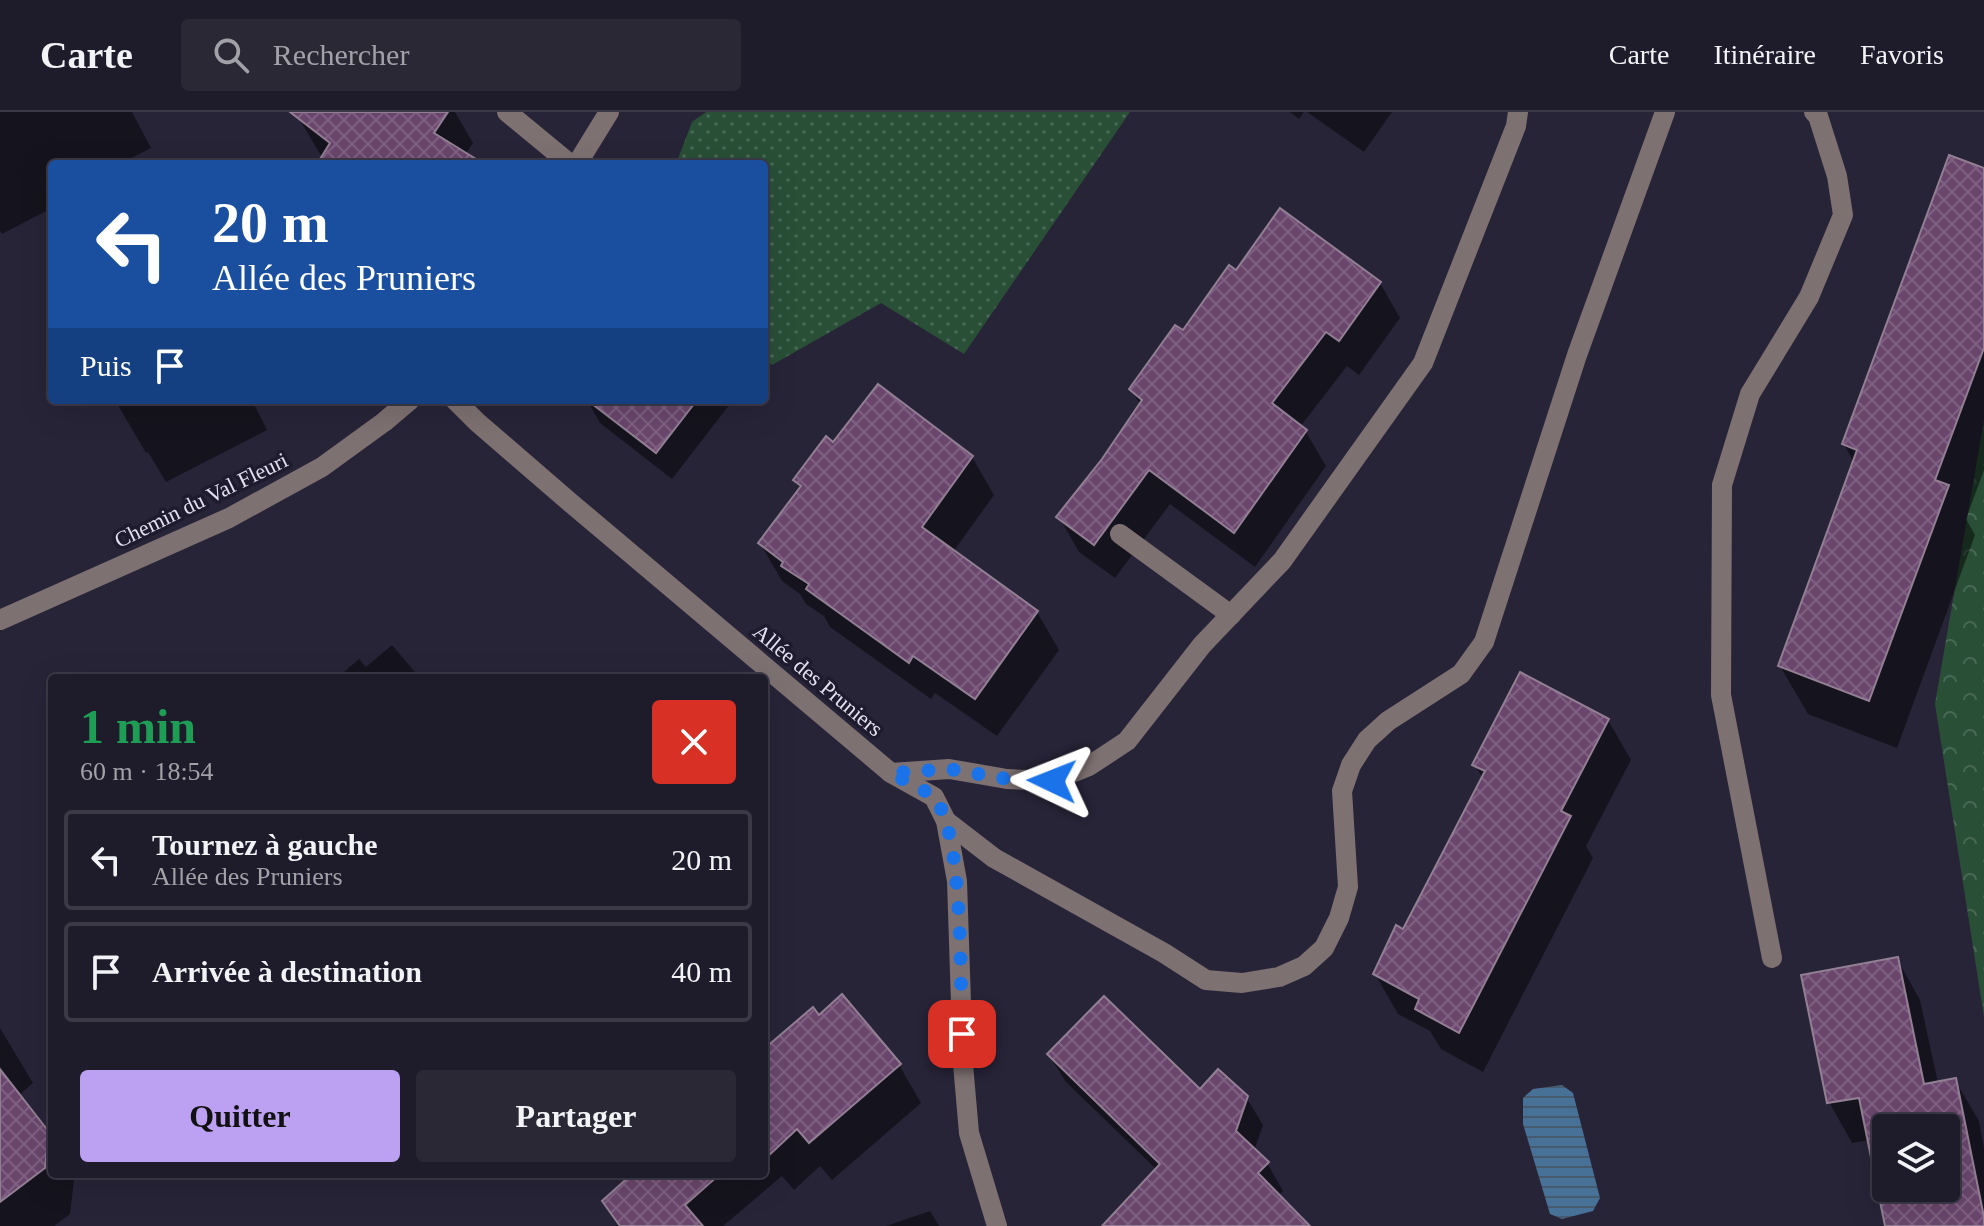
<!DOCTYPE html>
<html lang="fr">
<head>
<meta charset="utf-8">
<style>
  body { margin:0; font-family:"Times New Roman",serif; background:#2b2836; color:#f1f3f6; height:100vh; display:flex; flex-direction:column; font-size:30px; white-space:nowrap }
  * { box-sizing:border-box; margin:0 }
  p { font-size:26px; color:#a1a1a8 }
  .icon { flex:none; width:44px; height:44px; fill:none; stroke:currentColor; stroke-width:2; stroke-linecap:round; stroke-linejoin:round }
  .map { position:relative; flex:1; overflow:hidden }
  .panel { position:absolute; left:48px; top:562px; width:720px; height:504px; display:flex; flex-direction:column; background:#1e1b2a; border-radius:8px; box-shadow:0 8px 32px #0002,0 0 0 2px #3c3947 }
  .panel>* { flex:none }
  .guide { position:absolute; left:48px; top:48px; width:720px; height:244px; border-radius:8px; box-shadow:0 8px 32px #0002,0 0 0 2px #3c3947; background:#1a4fa0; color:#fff; overflow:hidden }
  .buttons { position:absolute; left:1872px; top:1002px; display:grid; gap:16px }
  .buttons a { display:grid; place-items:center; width:88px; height:88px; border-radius:8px; background:#1e1b2a; box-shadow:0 8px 32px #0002,0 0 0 2px #3c3947; font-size:40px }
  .pin { position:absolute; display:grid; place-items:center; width:68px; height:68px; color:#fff; margin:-34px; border-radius:16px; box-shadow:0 4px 12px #0006 }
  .me { position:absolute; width:88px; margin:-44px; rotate:272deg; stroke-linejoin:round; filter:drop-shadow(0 0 6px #0008) }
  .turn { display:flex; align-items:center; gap:28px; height:168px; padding:0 32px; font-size:36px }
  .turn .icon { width:104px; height:104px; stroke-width:2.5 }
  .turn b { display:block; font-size:56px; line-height:68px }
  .then { display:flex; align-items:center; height:76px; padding:0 32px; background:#0003; gap:16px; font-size:30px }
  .round { display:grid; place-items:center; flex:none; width:84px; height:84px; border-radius:8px; background:#2b2836 }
  .headline { display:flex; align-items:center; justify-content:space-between; height:136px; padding:0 32px }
  h1 { font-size:48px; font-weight:700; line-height:60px; color:#1e9e55 }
  .cta { display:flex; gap:16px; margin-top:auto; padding:16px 32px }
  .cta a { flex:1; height:92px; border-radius:8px; background:#bca0f2; color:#111; font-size:32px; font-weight:700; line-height:92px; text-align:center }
  .cta a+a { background:#2b2836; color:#f1f3f6 }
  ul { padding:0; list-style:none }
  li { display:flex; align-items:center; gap:24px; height:100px; margin:0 16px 12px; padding:0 16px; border:4px solid #3c3947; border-radius:8px }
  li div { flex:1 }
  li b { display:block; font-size:30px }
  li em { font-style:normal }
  header { display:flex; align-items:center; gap:48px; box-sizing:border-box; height:112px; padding:0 40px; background:#1e1b2a; border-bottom:2px solid #3c3947 }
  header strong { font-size:38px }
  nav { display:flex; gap:44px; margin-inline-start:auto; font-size:28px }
  .search { width:560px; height:72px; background:#2b2836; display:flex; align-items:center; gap:20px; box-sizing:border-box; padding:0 28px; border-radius:8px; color:#a1a1a8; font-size:30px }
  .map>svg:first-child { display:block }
  .forest { fill:url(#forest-crowns) }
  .park { fill:url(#park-dots) }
  .water { fill:url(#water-rules) }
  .shadow { fill:#0007; fill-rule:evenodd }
  .building { fill:url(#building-cross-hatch); stroke:#927f93; stroke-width:2; fill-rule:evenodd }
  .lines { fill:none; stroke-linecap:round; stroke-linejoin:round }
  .minor { stroke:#7e7172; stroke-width:20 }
  .route { stroke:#1a73e8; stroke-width:14; stroke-dasharray:0 25.2 }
  .labels { text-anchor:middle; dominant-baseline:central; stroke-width:7; stroke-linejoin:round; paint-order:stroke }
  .street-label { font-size:22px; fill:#e3e1ef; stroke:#1e1b2e }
</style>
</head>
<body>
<header>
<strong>Carte</strong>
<div class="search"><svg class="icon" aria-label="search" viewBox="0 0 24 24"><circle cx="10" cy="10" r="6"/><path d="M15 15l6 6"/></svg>Rechercher</div>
<nav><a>Carte</a><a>Itinéraire</a><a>Favoris</a></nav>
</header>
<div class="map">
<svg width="1984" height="1114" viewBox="0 0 1984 1114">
  <defs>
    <pattern id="forest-crowns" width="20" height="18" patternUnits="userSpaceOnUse" patternTransform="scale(2)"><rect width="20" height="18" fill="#294f37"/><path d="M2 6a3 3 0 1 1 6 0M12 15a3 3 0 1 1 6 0" fill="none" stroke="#486854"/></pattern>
    <pattern id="park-dots" width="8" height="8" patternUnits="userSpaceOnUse" patternTransform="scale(2)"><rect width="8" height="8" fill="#294f37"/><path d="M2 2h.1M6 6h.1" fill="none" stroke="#486854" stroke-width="1.8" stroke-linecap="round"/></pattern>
    <pattern id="water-rules" width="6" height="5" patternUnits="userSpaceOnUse" patternTransform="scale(2)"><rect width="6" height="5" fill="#477197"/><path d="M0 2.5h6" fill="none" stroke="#465a70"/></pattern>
    <pattern id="building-cross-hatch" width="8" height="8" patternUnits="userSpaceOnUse" patternTransform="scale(2)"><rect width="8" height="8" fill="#6a466d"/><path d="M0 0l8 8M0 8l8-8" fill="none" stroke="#7f6082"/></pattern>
  </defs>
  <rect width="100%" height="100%" fill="#282438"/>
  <path class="forest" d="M1984,308V905L1935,592Z"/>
  <path class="park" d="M706,0H1130L964,242L881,191L772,253L764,246V52H676L692,10Z"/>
  <path class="water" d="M1562,973L1573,981L1600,1086L1593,1099L1562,1107L1550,1102L1523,1012V986L1533,977Z"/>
  <g class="shadow">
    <path d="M0,0H132L151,36L120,52H52V96L2,122L0,119Z"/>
    <path d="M291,0H455L473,31L459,52H332L320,42L301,10Z"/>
    <path d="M1290,0H1304L1299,7Z"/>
    <path d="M1307,0H1392L1364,40Z"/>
    <path d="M1984,58V358L1966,407L1975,423L1897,636L1808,602L1780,554L1854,351L1844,332Z"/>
    <path d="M1237,161L1380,171L1400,206L1359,263L1347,254L1300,315L1306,320L1326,354L1255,455L1170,392L1115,466L1079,440L1059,405L1104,348L1141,294L1131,277Z"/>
    <path d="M115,288H252L267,318L166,370L148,340L146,341Z"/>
    <path d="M587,288H733L672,367L600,311Z"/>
    <path d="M833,333L972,345L994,383L953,440L1037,500L1059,538L997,624L935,581L931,587L830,515L824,504L806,492L800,482L782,469L760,431L801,378L795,368Z"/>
    <path d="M392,533L420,566H337L359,547L366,555Z"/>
    <path d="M1608,608L1631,648L1586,734L1593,746L1483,960L1441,937L1430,919L1398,902L1375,862L1404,819L1483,667L1475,653Z"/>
    <path d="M1897,847L1920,888L1938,971L1955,968L1979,1009L1984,1036V1114H1887L1870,1028L1852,1031L1829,990ZM1886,1016H1946V1076H1886Z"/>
    <path d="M819,906L899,953L921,991L832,1068L820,1054L794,1078L782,1064L723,1114H618L604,1090L626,1070L621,1062H764V940Z"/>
    <path d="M0,916L33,971L18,984L52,1030V1062H71L74,1068L70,1102L54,1114H0Z"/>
    <path d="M1049,943L1200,980L1246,985L1263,1013L1254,1039L1267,1051L1283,1079L1278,1084L1308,1114H1124L1157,1058L1066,970Z"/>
    <path d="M930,1099L939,1114H886Z"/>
  </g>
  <g class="building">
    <path d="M290,0H448L434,21L484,52H317L330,31Z"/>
    <path d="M1949,43L1984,56V236L1935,368L1949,373L1869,589L1778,554L1857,338L1842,332Z"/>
    <path d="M1280,96L1381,170L1339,229L1326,220L1272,291L1307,318L1234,421L1149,358L1094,433L1056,405L1102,347L1142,288L1129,277L1175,213L1183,218L1229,153L1236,158Z"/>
    <path d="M878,272L973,344L922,415L1038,499L975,587L913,544L909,551L806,477L809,472L781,454L783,450L758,431L801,374L793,368L826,324L833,330Z"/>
    <path d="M587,288H697L656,341Z"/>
    <path d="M1520,560L1609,607L1561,699L1571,704L1459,921L1415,897L1419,887L1373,862L1396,813L1403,817L1485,659L1472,653Z"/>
    <path d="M1898,845L1924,972L1956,966L1984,1105V1114H1885L1859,986L1827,991L1801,863ZM1886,1016H1946V1076H1886Z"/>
    <path d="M842,882L901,952L809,1031L797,1017L764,1048V937L813,895L819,903Z"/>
    <path d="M1104,884L1200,977L1218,957L1248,984L1236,1019L1269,1050L1258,1061L1310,1114H1102L1160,1052L1047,942Z"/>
    <path d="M0,957L49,1020L45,1056L0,1090Z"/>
    <path d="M632,1062H720L685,1093L703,1114H620L602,1089Z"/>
  </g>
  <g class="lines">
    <g class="minor">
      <path d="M507,0L570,52"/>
      <path d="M577,52L609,0"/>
      <path d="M455,288L477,310L572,392L891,661L934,685L946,709L957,769L963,952L969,1021L997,1114"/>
      <path d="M1120,422L1231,503"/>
      <path d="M0,508L229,406L322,355L384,310L410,288"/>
      <path d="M891,661L949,657L1007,667L1052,669L1089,654L1127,629L1202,533L1282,449L1423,251L1516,14L1518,0"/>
      <path d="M946,709L994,746L1164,841L1206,868L1242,871L1279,865L1304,854L1324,836L1339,806L1348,775L1342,679L1351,653L1367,628L1388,609L1461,562L1484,530L1577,243L1665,0"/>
      <path d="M1772,846L1721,583L1722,373L1750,282L1809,185L1843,103L1837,64L1818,4L1814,0"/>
    </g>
  </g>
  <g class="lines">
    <path class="route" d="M962,922C960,873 964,718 934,686C927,678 901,667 891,661L949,657L1007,667L1052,669"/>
  </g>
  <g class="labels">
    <g class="street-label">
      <text transform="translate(201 388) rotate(-26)">Chemin du Val Fleuri</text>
      <text transform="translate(818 568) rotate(40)">Allée des Pruniers</text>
    </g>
  </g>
</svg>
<div class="buttons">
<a><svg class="icon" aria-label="layers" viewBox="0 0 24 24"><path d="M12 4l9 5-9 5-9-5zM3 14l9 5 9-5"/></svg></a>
</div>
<div class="pin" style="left:962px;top:922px;background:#d93025"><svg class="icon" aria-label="arrive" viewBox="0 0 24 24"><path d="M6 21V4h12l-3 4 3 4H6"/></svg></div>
<svg class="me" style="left:1052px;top:669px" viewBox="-20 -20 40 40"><path d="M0-17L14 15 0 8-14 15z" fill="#1a73e8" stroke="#fff" stroke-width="4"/></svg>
<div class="guide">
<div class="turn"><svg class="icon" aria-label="left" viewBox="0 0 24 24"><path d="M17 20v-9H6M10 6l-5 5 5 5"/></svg><div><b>20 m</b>Allée des Pruniers</div></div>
<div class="then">Puis<svg class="icon" aria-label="arrive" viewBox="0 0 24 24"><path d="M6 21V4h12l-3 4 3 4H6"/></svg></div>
</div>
<section class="panel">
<div class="headline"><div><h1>1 min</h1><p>60 m · 18:54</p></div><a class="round" style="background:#d93025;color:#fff"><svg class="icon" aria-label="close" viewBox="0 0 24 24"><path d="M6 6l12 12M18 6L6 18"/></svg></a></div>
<ul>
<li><svg class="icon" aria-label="left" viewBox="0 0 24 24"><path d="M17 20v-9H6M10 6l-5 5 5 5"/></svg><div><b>Tournez à gauche</b><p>Allée des Pruniers</p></div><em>20 m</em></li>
<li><svg class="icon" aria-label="arrive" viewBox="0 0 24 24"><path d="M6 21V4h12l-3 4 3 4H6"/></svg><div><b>Arrivée à destination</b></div><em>40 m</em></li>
</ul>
<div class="cta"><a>Quitter</a><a>Partager</a></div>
</section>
</div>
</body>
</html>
